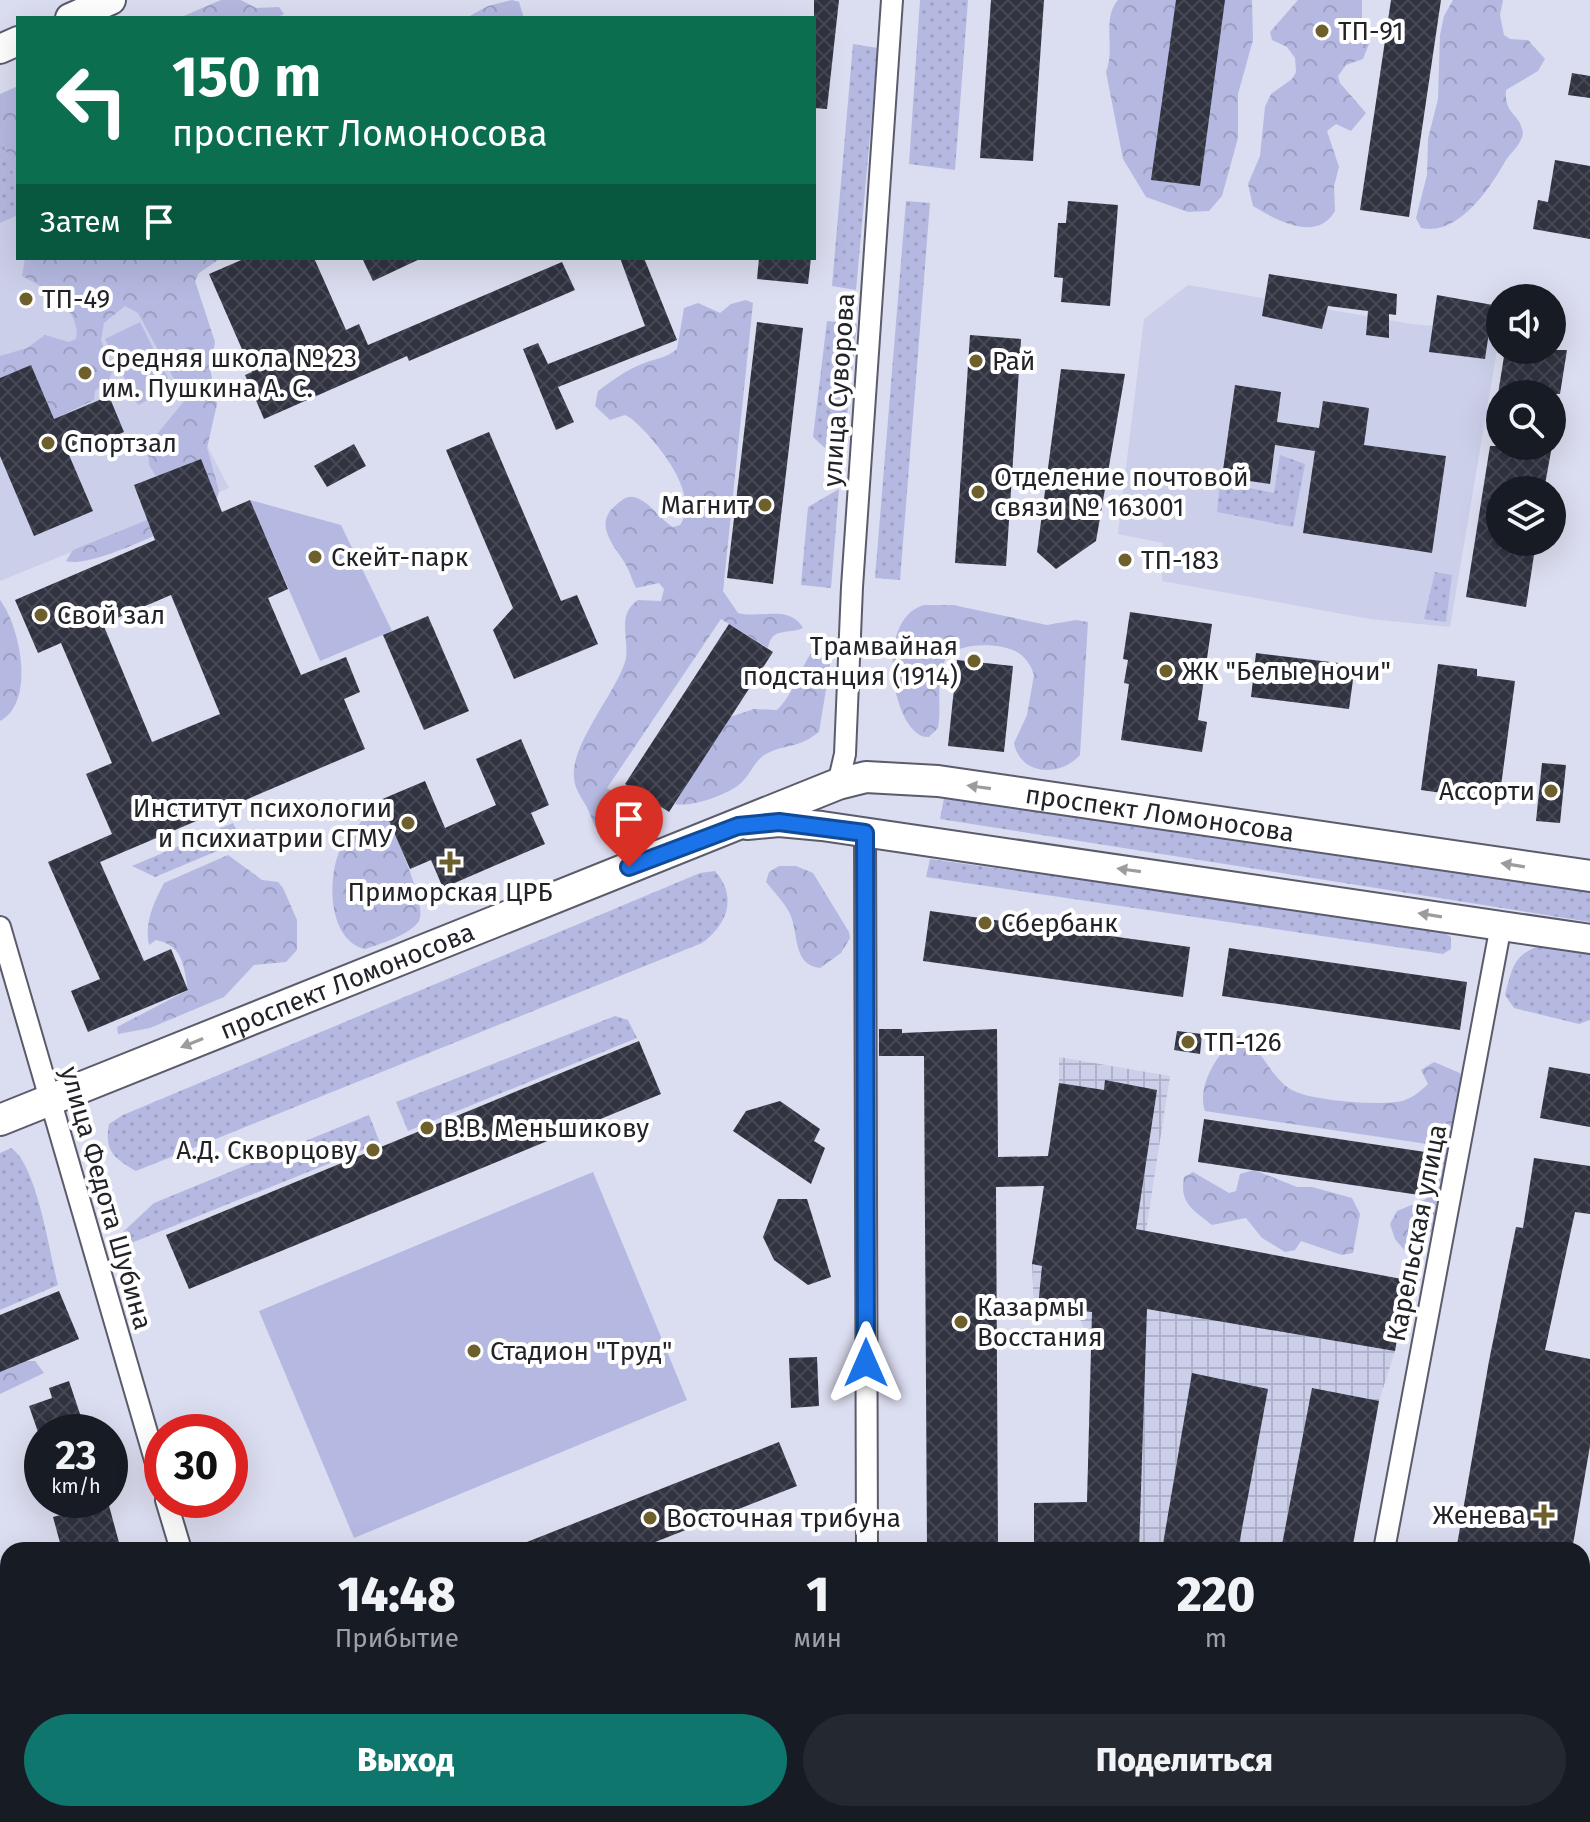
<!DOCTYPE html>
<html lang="ru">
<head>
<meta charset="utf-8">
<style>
  body { margin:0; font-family:"Fira Sans",sans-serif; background:#242831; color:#f1f3f6; height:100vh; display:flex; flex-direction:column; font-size:30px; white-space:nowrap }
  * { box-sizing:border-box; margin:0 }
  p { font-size:26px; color:#9ea1a6 }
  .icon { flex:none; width:44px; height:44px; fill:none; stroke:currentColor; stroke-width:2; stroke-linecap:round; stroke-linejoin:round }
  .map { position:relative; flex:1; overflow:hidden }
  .sheet { position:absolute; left:0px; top:1542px; width:1590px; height:280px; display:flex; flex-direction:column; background:#171b24; border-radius:24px 24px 0 0; box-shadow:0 8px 32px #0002 }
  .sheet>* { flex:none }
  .hud { position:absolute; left:16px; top:16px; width:800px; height:244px; border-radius:0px; box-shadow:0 8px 32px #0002; background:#0b6e4f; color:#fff; overflow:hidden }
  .buttons { position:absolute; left:1486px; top:284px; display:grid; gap:16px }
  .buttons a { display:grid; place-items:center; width:80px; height:80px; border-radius:50%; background:#171b24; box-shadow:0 8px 32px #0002; font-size:40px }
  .speed { position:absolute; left:24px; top:1414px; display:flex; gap:16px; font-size:40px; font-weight:700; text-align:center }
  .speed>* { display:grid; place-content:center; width:104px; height:104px; border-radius:50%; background:#171b24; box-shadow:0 8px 32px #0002; line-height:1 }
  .speed small { font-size:20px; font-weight:400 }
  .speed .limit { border:12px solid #d22; background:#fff; color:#111 }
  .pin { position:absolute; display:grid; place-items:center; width:68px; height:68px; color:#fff; margin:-82px -34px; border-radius:50% 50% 50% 0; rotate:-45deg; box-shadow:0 0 8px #0007 }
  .pin .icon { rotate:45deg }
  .me { position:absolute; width:88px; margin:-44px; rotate:0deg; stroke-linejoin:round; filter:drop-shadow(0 0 6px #0008) }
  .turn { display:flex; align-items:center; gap:28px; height:168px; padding:0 24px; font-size:36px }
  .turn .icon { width:104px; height:104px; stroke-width:2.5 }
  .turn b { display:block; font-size:56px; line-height:68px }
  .then { display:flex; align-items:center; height:76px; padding:0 24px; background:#0003; gap:16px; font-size:30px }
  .eta { display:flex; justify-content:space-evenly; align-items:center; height:136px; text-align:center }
  .eta b { font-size:48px; font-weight:800; line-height:56px }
  .primary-button { display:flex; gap:16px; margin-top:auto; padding:16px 24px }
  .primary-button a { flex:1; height:92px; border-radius:48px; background:#0f766e; color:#fff; font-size:32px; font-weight:800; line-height:92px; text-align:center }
  .primary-button a+a { background:#242831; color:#f1f3f6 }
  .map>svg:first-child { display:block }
  .built { fill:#cccfe9 }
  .industrial { fill:url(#industrial-grid) }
  .green { fill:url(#green-dots) }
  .forest { fill:url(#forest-crowns) }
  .pitch { fill:#b5b9e1 }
  .building { fill:url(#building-cross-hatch); fill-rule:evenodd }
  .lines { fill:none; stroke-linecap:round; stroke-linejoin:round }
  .minor-casing { stroke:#5a5b6b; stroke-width:24 }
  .secondary-casing { stroke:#5a5b6b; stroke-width:32 }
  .primary-casing { stroke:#5a5b6b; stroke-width:34 }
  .minor { stroke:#fff; stroke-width:20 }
  .secondary { stroke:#fff; stroke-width:28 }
  .primary { stroke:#fff; stroke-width:30 }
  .oneway { fill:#9c9c9f }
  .route-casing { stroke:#114b97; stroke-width:20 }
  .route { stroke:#1a73e8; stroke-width:14 }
  .poi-dot { fill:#6d602d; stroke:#fff; stroke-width:3 }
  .labels { text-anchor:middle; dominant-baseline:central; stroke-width:8; stroke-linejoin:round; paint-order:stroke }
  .poi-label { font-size:26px; fill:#222229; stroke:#fff; text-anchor:start }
  .street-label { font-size:26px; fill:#222229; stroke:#fff }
</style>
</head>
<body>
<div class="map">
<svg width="1590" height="1822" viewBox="0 0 1590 1822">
  <defs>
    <pattern id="industrial-grid" width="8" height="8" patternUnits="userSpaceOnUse" patternTransform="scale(2)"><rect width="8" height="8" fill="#cccfe9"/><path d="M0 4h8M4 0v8" fill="none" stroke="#afb1c8"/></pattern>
    <pattern id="green-dots" width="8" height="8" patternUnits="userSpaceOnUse" patternTransform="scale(2)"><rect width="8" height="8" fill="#b5b9e1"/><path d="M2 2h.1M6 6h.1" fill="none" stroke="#9b9fc1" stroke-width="1.8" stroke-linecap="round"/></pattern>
    <pattern id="forest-crowns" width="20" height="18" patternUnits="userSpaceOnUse" patternTransform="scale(2)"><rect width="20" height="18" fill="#b5b9e1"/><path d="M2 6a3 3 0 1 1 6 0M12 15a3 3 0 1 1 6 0" fill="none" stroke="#9b9fc1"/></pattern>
    <pattern id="building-cross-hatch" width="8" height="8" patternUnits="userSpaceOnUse" patternTransform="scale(2)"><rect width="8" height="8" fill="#313341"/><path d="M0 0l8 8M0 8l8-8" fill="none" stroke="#464854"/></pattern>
  </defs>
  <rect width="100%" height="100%" fill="#dbddf0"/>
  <g class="built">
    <path d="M18,90V258H111L229,488L0,581V97Z"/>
    <path d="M1188,285L1411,324L1500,332L1450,627L1370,619L1162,581L1163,543L1118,534L1144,319Z"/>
  </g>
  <g class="industrial">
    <path d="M1059,1057L1170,1076L1146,1231L1407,1280L1395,1351L1379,1401L1352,1550H1085L1093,1351L1078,1314L1034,1308L1032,1264L1059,1083Z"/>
    <path d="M1065,1814H1303L1301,1822H1064Z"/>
  </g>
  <g class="green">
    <path d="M920,0H968L955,170L909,164Z"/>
    <path d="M853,44L878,48L856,290L832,286Z"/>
    <path d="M0,134L18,188V215L0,223Z"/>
    <path d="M906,201L930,203L900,580L875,578Z"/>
    <path d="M827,321L857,324L842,464L813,437Z"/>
    <path d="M1280,455L1305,464L1293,527L1217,512L1220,482L1274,493Z"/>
    <path d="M839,489L831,588L801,585L808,507Z"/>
    <path d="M1435,572L1452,575L1446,622L1424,619Z"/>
    <path d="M946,788L1590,889V922L940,819Z"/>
    <path d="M233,823L241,841L155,877L132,866Z"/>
    <path d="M930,859L1438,929L1451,937V949L1443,954L926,877Z"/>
    <path d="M715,871C738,897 727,925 702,943L136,1171C114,1158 104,1151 109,1124L123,1115L700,873Z"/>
    <path d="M1549,942L1590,950V1020L1579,1024L1514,1008L1505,995C1514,960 1515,954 1549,942Z"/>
    <path d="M615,1016L628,1020L637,1038L408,1131L396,1102Z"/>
    <path d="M369,1115L380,1143L109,1252L108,1246L154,1203Z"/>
    <path d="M11,1148C37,1164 50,1255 58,1285L0,1310V1153Z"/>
  </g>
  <g class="forest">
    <path d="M221,0H241L256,8L279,7L284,14L276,18H179Z"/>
    <path d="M512,0L519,2L524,18H466L488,6Z"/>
    <path d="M1118,0H1252L1253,40L1238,94V138L1222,196L1209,211L1188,212L1146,197L1123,159L1106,72C1116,48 1101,20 1118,0Z"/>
    <path d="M1298,0H1362V20L1371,39L1363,59L1346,65L1338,76L1340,83L1366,113L1351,131L1336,124L1327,131L1339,167L1334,186L1335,211C1317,243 1276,220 1253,206L1248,184L1260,156L1265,107L1271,94L1292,79L1296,72L1295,58L1287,47L1272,40L1270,32Z"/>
    <path d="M1453,0H1503L1500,15L1504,35L1510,39L1528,40L1545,59L1538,71L1506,90C1504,115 1520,113 1523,133C1521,145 1512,151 1506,160C1491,187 1458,237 1421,228L1416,218L1427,175L1428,139L1438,99L1440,35L1444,16Z"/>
    <path d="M18,86V188L0,134V94Z"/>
    <path d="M25,258H221L199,273L195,281L215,342L210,368L217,404L207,448L219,491L215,507C187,520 91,570 66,561L73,550L152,518L161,484L149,465L148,445L185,400L138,313L125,306L104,323L101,340L112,372L109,380L95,391L94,400L54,419L31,366L0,378V356L27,348L45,335L69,342L76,339C82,309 44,287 22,276Z"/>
    <path d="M746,300L753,303L723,591L738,613C759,619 790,604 803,628C788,635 772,626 768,648L721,619L607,788L657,819C637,830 603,855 591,817C587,803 575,793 574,778C570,745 615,694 625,662C631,641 615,615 638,600L661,601L664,589L659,583L636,588C632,580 630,572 626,565C615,546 592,525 616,505C621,501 626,496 633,497C649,500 659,519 673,527L680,525C702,494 654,438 632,419L625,415L610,420L595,406L598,391C610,382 628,369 642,364C656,358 665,359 677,349L684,308L698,303L720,313L731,304Z"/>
    <path d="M0,600C20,626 36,702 0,721Z"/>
    <path d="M924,605H953L1047,625L1076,620L1088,622L1080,755C1061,777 1020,776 1014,743L1027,715L1034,675C1032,668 1027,659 1020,654C1005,642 955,641 945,660C935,681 942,707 938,728L929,737C894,740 871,620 924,605Z"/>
    <path d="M823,643L831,659L819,732C796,750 786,743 766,754C754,761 751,774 741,783C730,794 690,808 675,804L727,718L754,709L777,710C799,689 803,652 823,643Z"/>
    <path d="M380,800C389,819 429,907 419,921C410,935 380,944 365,949C327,940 327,875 341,848C346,838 354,832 360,823C368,813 368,806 380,800Z"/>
    <path d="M228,855L262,880L278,882L283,888L297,920V950L286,962L254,965L224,997L150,1028L118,1034L117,1027L188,990C184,969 184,945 156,940L149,945C144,923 154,902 164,883Z"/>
    <path d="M779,866H796L813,873L849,932L850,938L841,953L820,968C792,965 799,933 790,914C785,903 774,892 766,882L769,872Z"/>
    <path d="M1239,1035C1262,1048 1269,1075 1290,1089C1309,1101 1380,1106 1402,1101C1412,1098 1420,1092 1428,1084L1421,1070L1434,1062L1460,1073L1465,1101L1451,1125C1455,1141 1446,1205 1439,1221C1433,1233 1417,1245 1405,1251L1395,1239L1390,1224L1397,1211L1426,1199L1438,1171L1434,1145L1205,1111C1196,1086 1219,1050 1239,1035Z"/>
    <path d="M1254,1170L1297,1187H1312L1352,1198L1360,1214L1353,1253L1342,1255L1301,1241L1295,1250L1285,1252L1262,1238L1246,1218L1212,1225C1194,1210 1179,1204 1184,1177L1193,1172L1229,1193L1236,1191L1240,1174Z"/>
    <path d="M21,1361H35L44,1373L0,1394V1370Z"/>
  </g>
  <g class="pitch">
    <path d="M140,322L173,388L138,405L105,339Z"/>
    <path d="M250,500L341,525L392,631L320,661Z"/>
    <path d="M593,1172L687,1400L354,1538L259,1311Z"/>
    <path d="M427,1814H623L626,1822H409Z"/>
  </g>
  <g class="building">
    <path d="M814,0H839L827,109L814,108Z"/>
    <path d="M991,0H1044L1033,161L980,158Z"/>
    <path d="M1176,0H1225L1200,186L1151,180Z"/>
    <path d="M1391,0H1441L1409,217L1360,210Z"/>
    <path d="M1572,73L1590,76V98L1568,95Z"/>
    <path d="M1555,160L1590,166V239L1533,229L1538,200L1548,202Z"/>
    <path d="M1068,201L1118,205L1110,306L1061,302L1063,278L1054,277L1058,223H1066Z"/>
    <path d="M246,258H314L346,330L359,324L368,345L562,262L575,290L409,361L407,356L264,419L245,375L252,372L209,274Z"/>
    <path d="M362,258H422L373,281Z"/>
    <path d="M620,258H644L677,340L558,387L574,422L556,430L523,349L538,343L548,364L645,326Z"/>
    <path d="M759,258H811L808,284L757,279Z"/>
    <path d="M1269,274L1397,294L1396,315L1389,314V338L1366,335L1368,311L1328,306L1322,329L1262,316Z"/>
    <path d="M1437,295L1493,305L1485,359L1429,352Z"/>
    <path d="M757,322L803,328L773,584L727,578Z"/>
    <path d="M970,335L1021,339L1006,566L955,563Z"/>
    <path d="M1505,350H1567L1560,394H1498Z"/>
    <path d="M31,365L54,419L109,396L124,432L69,455L93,511L34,536L0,456V378Z"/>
    <path d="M1061,369L1125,374L1096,541L1056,569L1037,552Z"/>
    <path d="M1235,385L1281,392L1277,422L1319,428L1323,401L1369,408L1364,445L1446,456L1432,553L1303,533L1315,451L1275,445L1270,484L1222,477Z"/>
    <path d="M489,432L561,601L577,595L598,644L514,679L493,630L513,608L446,450Z"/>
    <path d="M354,444L366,466L327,487L314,466Z"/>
    <path d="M1490,446H1552L1544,490H1500V542H1536L1526,607L1466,597Z"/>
    <path d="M201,459L222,512L250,500L288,589L268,598L301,675L346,657L360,692L344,699L365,749L100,862L144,961L171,949L188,990L88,1032L71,991L100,979L48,862L112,834L86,774L112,763L61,643L38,653L15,600L155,540L134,485ZM171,595L220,714L152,742L103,624Z"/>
    <path d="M1130,612L1212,624L1198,720L1207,722L1202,752L1121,740L1129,684L1124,683L1128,660L1123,659Z"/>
    <path d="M428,616L469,711L424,730L383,635Z"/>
    <path d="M729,624L773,652L669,812L625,784Z"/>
    <path d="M1256,653L1355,665L1349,709L1251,697Z"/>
    <path d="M957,660L1013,666L1004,752L948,746Z"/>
    <path d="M1438,664L1477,669V676L1515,681L1499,801L1421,790Z"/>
    <path d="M521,739L549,805L531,813L545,844L443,888L431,860L410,869L380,800L425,781L445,828L496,805L476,759Z"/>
    <path d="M1542,763L1566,765L1560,823L1536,821Z"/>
    <path d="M930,911L1190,947L1183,997L923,961Z"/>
    <path d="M1229,948L1467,982L1460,1030L1222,996Z"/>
    <path d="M879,1029H902V1033L997,1029L998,1157L1048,1156L1059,1083L1104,1090L1105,1080L1157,1090L1136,1229L1407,1280L1395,1351L1147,1309L1139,1550H1034V1503L1087,1502L1092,1312L1038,1307L1042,1266L1032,1264L1044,1186L996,1187L998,1550H927L924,1056H879Z"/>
    <path d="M1177,1031L1202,1034L1200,1054L1174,1050Z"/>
    <path d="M639,1041L661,1094L189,1289L166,1235Z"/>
    <path d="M1549,1067L1590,1074V1127L1540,1118Z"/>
    <path d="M780,1101L820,1129L814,1141L825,1148L811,1184L733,1131L746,1111Z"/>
    <path d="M1204,1119L1432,1153L1426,1196L1198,1162Z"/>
    <path d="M1534,1158L1590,1166V1214L1575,1212L1545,1350L1590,1359V1446L1572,1550H1484L1457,1545L1489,1361L1516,1227L1523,1228Z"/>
    <path d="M778,1199H807L831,1277L808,1285L774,1260L763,1237Z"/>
    <path d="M59,1291L79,1339L0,1372V1315Z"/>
    <path d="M817,1357L819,1406L791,1408L789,1358Z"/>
    <path d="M1192,1373L1268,1389L1238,1550H1162Z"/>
    <path d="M69,1381L86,1432H38L29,1406L52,1398L49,1388Z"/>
    <path d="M1312,1388L1379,1401L1352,1550H1281Z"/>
    <path d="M779,1442L797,1486L635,1550H507Z"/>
    <path d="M108,1502L121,1550H62L53,1517Z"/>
  </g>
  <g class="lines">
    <defs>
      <g id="minor">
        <path d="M838,784L845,754L852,587L892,0"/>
        <path d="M865,833L867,1550"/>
        <path d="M0,927L162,1484"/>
        <path d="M166,1500L181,1550"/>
        <path d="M1384,1550L1501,925"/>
        <path d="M258,1814L260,1822"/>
        <path d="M864,1822V1814"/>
        <path d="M1339,1822L1341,1814"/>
      </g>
      <g id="secondary">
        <path d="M70,18L111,0"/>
        <path d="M0,49L18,41"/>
        <path d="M747,825L779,822L822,826L1590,939"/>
      </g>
      <g id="primary">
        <path id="s1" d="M0,1120L838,784L866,777L938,781L1590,876"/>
      </g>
    </defs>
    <use href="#minor" class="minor-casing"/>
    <use href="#secondary" class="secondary-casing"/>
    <use href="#primary" class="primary-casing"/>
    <use href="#minor" class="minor"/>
    <use href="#secondary" class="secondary"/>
    <use href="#primary" class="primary"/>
  </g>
  <defs><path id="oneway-solid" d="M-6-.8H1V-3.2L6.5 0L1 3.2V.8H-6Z" transform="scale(2)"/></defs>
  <g class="oneway">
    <use href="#oneway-solid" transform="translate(979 787) rotate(-172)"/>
    <use href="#oneway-solid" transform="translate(1513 865) rotate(-171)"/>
    <use href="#oneway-solid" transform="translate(1129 870) rotate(-172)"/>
    <use href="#oneway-solid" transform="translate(1430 915) rotate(-171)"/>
    <use href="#oneway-solid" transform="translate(192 1043) rotate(158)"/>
  </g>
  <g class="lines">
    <defs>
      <path id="route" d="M629,867L738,826L779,822L865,833L866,1363"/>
    </defs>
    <use href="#route" class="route-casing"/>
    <use href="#route" class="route"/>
  </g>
  <g class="poi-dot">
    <circle cx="1322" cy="31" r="8"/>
    <circle cx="26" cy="299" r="8"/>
    <circle cx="976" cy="361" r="8"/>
    <circle cx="85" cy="373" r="8"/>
    <circle cx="48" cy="443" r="8"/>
    <circle cx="978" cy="492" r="8"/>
    <circle cx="765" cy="505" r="8"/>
    <circle cx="315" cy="557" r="8"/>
    <circle cx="1125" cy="560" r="8"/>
    <circle cx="41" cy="615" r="8"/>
    <circle cx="974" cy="661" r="8"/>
    <circle cx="1166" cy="671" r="8"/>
    <circle cx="1551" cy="791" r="8"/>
    <circle cx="408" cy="823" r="8"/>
    <path d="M446 850h8v8h8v8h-8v8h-8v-8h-8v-8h8z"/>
    <circle cx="985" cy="923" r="8"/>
    <circle cx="1188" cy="1042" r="8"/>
    <circle cx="427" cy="1128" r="8"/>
    <circle cx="373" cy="1150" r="8"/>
    <circle cx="961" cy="1322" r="8"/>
    <circle cx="474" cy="1351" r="8"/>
    <path d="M1540 1503h8v8h8v8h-8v8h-8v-8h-8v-8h8z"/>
    <circle cx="650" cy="1518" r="8"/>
  </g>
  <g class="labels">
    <g class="poi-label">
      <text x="1338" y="31">ТП-91</text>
      <text x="42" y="299">ТП-49</text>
      <text x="101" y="358">Средняя школа № 23<tspan x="101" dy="30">им. Пушкина А. С.</tspan></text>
      <text x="992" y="361">Рай</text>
      <text x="64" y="443">Спортзал</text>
      <text x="994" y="477">Отделение почтовой<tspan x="994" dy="30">связи № 163001</tspan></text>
      <text x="749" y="505" text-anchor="end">Магнит</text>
      <text x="331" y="557">Скейт-парк</text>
      <text x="1141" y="560">ТП-183</text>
      <text x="57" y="615">Свой зал</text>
      <text x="958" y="646" text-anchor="end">Трамвайная<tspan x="958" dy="30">подстанция (1914)</tspan></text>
      <text x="1182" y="671">ЖК "Белые ночи"</text>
      <text x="1535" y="791" text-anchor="end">Ассорти</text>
      <text x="392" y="808" text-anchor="end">Институт психологии<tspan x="392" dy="30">и психиатрии СГМУ</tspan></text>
      <text x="450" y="892" text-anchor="middle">Приморская ЦРБ</text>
      <text x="1001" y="923">Сбербанк</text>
      <text x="1204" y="1042">ТП-126</text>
      <text x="443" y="1128">В.В. Меньшикову</text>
      <text x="357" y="1150" text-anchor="end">А.Д. Скворцову</text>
      <text x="977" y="1307">Казармы<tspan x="977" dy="30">Восстания</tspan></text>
      <text x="490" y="1351">Стадион "Труд"</text>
      <text x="1526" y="1515" text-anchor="end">Женева</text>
      <text x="666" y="1518">Восточная трибуна</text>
    </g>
    <g class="street-label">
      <text transform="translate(839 390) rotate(-86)">улица Суворова</text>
      <text stroke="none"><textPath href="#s1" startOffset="1228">проспект Ломоносова</textPath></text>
      <text stroke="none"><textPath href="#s1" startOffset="374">проспект Ломоносова</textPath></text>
      <text transform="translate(106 1198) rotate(74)">улица Федота Шубина</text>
      <text transform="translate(1417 1233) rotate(-79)">Карельская улица</text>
    </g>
  </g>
</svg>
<div class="buttons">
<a><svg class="icon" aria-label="sound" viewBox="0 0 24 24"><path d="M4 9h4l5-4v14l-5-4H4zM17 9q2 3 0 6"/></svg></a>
<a><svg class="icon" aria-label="search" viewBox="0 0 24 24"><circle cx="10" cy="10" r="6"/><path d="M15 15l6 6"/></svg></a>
<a><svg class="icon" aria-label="layers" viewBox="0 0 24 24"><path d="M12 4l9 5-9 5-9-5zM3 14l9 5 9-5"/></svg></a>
</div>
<div class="speed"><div>23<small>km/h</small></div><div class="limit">30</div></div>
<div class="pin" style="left:629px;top:867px;background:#d93025"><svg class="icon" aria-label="arrive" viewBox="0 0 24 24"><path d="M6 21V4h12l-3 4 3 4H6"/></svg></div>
<svg class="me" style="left:866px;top:1363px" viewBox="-20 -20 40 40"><path d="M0-17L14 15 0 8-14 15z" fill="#1a73e8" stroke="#fff" stroke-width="4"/></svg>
<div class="hud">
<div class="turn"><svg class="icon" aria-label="left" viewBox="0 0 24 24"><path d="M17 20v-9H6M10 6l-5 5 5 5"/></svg><div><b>150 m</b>проспект Ломоносова</div></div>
<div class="then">Затем<svg class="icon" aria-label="arrive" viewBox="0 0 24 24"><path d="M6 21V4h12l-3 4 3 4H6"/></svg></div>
</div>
<section class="sheet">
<div class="eta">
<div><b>14:48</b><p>Прибытие</p></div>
<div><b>1</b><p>мин</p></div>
<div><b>220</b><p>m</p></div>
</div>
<div class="primary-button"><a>Выход</a><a>Поделиться</a></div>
</section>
</div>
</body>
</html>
